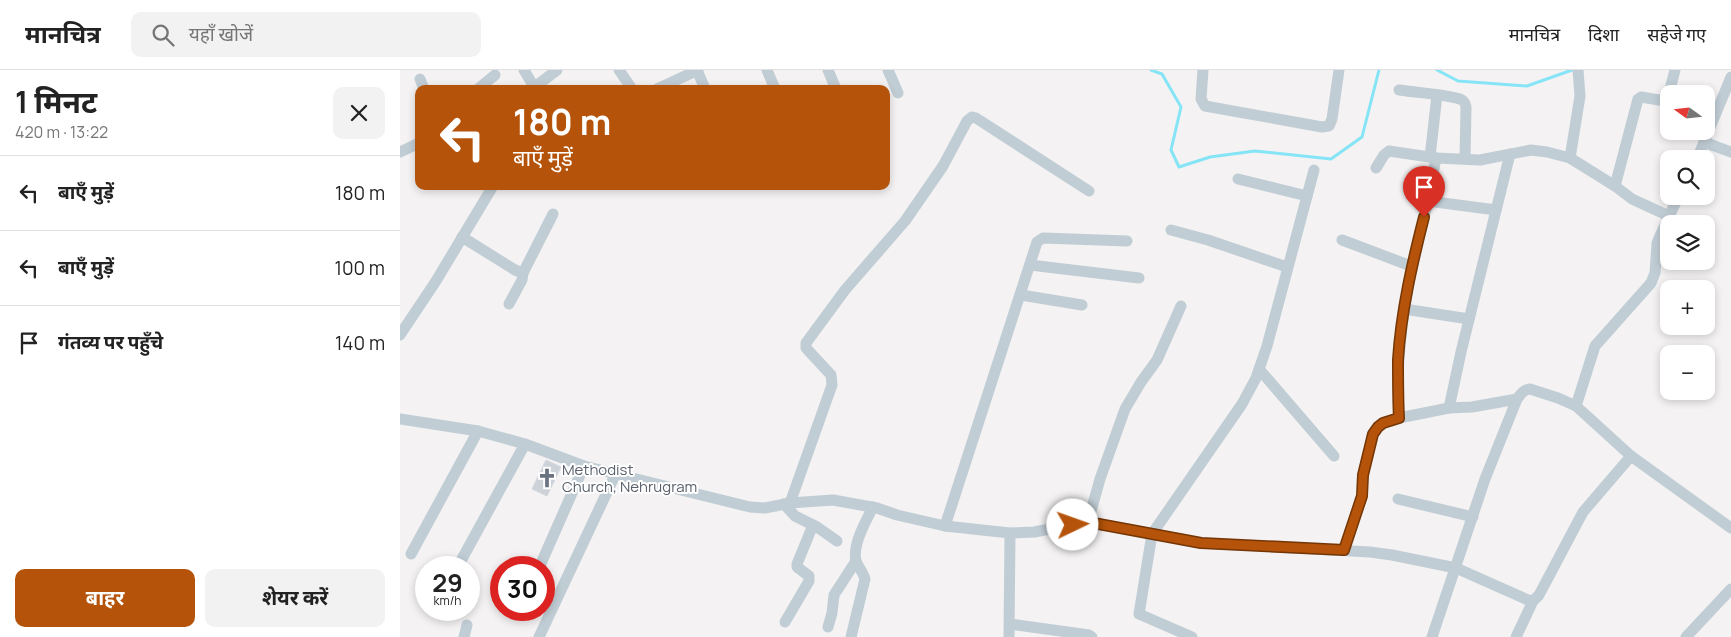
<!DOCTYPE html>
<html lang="hi">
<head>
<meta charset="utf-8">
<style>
  body { margin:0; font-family:Manrope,"Noto Sans Devanagari",sans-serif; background:#f2f2f2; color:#222; height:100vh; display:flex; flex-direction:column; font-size:19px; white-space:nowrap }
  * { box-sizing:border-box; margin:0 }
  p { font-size:16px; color:#767676 }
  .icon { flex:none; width:28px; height:28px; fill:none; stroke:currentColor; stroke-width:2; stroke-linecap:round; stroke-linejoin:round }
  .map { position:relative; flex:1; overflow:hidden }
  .panel { display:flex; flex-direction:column; background:#fff; width:400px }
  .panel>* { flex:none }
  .banner { position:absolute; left:15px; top:15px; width:475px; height:105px; border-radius:10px; box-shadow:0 2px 8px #0003; background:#b45309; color:#fff; overflow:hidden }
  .needle { width:32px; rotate:285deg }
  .controls { position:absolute; left:1260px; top:15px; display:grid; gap:10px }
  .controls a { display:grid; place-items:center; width:55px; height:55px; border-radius:10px; background:#fff; box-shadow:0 2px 8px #0003; font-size:25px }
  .speed { position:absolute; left:15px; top:486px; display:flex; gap:10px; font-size:25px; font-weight:700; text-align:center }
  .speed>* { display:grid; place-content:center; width:65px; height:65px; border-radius:50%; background:#fff; box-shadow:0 2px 8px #0003; line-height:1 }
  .speed small { font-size:12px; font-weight:400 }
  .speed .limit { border:8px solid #d22; background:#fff; color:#111 }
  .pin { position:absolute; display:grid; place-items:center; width:42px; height:42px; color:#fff; margin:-51px -21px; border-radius:50% 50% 50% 0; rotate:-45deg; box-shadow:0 0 5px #0007 }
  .pin .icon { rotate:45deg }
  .me { position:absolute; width:55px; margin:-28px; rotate:87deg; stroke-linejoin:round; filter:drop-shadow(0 0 4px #0008) }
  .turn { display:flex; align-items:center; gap:18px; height:105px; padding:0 15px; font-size:22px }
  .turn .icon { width:65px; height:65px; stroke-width:2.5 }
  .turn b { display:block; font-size:35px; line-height:42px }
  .round { display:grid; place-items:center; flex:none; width:52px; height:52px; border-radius:10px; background:#f2f2f2 }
  .headline { display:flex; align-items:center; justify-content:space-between; height:85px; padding:0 15px }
  h1 { font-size:30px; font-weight:700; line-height:38px }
  .primary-button { display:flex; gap:10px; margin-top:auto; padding:10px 15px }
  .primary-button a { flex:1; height:58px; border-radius:10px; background:#b45309; color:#fff; font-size:20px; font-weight:700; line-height:58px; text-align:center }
  .primary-button a+a { background:#f2f2f2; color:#222 }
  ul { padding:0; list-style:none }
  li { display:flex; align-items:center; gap:15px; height:75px; padding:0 15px; border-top:1px solid #e0e0e0 }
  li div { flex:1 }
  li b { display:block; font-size:19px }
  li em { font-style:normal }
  header { display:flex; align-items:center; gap:30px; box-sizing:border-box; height:70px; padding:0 25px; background:#fff; border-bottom:1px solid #e0e0e0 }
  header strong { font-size:24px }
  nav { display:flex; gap:28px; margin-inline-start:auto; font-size:18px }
  .search { width:350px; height:45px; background:#f2f2f2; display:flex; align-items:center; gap:12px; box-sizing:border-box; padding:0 18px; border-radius:10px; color:#767676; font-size:19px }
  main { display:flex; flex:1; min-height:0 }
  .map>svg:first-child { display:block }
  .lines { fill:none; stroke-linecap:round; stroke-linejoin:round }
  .stream { stroke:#85e5f6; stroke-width:3 }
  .building { fill:#cdd2d8; stroke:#d5d8de }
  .minor { stroke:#c1cdd5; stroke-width:11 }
  .route-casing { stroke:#753606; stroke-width:12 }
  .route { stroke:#b45309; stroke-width:9 }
  .labels { text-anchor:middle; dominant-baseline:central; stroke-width:4; stroke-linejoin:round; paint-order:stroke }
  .worship-label { font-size:15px; fill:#5b616d; stroke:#fff; text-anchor:start }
</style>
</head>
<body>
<header>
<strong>मानचित्र</strong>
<div class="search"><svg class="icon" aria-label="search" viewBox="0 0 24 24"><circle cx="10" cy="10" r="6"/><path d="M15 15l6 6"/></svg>यहाँ खोजें</div>
<nav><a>मानचित्र</a><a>दिशा</a><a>सहेजे गए</a></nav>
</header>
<main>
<section class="panel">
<div class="headline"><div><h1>1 मिनट</h1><p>420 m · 13:22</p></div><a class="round"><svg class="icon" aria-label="close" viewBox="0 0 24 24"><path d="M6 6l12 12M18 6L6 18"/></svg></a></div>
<ul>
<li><svg class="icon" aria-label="left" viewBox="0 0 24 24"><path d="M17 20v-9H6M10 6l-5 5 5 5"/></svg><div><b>बाएँ मुड़ें</b></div><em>180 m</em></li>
<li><svg class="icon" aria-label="left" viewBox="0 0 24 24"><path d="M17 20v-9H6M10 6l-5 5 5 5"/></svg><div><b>बाएँ मुड़ें</b></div><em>100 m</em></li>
<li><svg class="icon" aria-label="arrive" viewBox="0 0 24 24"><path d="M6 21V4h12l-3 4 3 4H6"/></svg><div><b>गंतव्य पर पहुँचे</b></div><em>140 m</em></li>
</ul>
<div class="primary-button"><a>बाहर</a><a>शेयर करें</a></div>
</section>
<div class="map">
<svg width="1331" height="567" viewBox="0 0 1331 567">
  <rect width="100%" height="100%" fill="#f4f2f2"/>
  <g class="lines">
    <g class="stream">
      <path d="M751,0L762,4L781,37L771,80L779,97L810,87L855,81L931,89L962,67L979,0"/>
      <path d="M1037,0L1058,11L1127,16L1172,0"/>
    </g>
  </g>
  <path class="building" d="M146,390L161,397L147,426L132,419Z"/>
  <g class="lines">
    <g class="minor">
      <path d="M124,0L134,17"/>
      <path d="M219,0L232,19"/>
      <path d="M297,0L305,19"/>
      <path d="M367,0L375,19"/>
      <path d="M428,0L436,19"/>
      <path d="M488,0L498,23"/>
      <path d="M803,0L801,29L805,36L922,57L929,56L932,49L939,0"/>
      <path d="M20,9L24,19"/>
      <path d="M78,19L95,5"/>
      <path d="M132,19L157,0"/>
      <path d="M257,19L298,0"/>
      <path d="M999,20C1011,22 1053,25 1062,30C1065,32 1065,33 1066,37L1065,89"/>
      <path d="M1304,72L1331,82"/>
      <path d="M0,82L19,73"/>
      <path d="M1030,87L1037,25"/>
      <path d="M1297,89L1331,7"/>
      <path d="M976,98L984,85L989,81L1036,88"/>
      <path d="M838,109L907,126"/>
      <path d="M1215,116L1238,29L1241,27L1259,30L1265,29L1269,23L1275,0"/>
      <path d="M1096,140L1028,131L1036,88L1080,90L1131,80L1147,82L1170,88"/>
      <path d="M1269,146L1279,126"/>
      <path d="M771,160L808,170L887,197"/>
      <path d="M62,167L115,200L123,203"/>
      <path d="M942,170L1011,196"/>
      <path d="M630,195L739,208"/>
      <path d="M621,225L682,235"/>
      <path d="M109,234L122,210L123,203L153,144"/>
      <path d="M1004,239L1069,249"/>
      <path d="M0,265L36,211L93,116"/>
      <path d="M859,299L934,386"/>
      <path d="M1176,336L1195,276L1251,213L1255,203L1257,173L1269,146L1232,129L1215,116L1170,88L1180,26L1178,0"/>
      <path d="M1049,338L1061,282L1110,84"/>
      <path d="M999,348C998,328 997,309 999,290C1002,236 1015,183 1028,131"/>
      <path d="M0,349L78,361L125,374L184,396L350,437L365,438L390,433L433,430L477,438L497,445L545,456L610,463L634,462L688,452L801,473L970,482L992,485L1056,498L1128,530L1133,531L1139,525L1183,442L1231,386"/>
      <path d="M998,429L1073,447"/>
      <path d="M390,433L432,315L431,305L406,278V273L445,220L505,151L543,96L567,51L572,47L576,48L689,121"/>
      <path d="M384,434L395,446L417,457L437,471"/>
      <path d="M688,452L700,409L725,339L741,312L757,290L781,236"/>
      <path d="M545,456L637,172L643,168L727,171"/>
      <path d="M944,480L962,425L963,405L973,365L978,357L983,353L999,348L1049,338L1072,337L1117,329"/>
      <path d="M11,484L78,361"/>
      <path d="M57,498L125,374"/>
      <path d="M139,498L184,396"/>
      <path d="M385,552L409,511V506L397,497V494L413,455"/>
      <path d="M610,554L689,565L692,567"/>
      <path d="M428,557L432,543L434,525L456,491"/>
      <path d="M64,567L67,555"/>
      <path d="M139,567L216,403"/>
      <path d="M451,567L465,509C463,502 458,497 456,491C452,475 466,451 473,437"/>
      <path d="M609,567L610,463"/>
      <path d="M792,567L739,544L752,464L842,334L856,308L867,276L914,100"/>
      <path d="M1032,567L1085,409L1117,329C1121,324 1123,320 1130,319L1158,328L1176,336L1231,386L1331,458"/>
      <path d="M1116,567L1133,531"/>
      <path d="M1286,567L1331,519"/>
    </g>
  </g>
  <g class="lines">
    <defs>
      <path id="route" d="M673,455L688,452L801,473L944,480L962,426L963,405L973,364L978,357L983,353L999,348C998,329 998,309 998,290C1001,242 1012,194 1024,147"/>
    </defs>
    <use href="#route" class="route-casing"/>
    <use href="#route" class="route"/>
  </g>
  <defs>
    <symbol id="church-bare" viewBox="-9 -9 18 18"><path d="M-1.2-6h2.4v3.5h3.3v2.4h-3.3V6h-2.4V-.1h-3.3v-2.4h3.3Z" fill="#6b7280" stroke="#fff" stroke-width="2.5" paint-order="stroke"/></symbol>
  </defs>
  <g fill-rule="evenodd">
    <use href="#church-bare" x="133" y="394" width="28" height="28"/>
  </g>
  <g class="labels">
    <g class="worship-label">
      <text x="162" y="399">Methodist<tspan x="162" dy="17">Church, Nehrugram</tspan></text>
    </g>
  </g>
</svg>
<div class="controls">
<a><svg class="needle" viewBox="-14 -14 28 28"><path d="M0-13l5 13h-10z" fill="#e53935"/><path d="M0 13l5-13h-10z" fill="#767676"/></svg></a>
<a><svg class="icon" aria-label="search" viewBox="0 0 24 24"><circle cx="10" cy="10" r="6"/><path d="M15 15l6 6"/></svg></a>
<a><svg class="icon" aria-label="layers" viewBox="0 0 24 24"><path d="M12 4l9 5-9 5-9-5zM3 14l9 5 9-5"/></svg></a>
<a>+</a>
<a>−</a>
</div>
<div class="speed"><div>29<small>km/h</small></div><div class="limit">30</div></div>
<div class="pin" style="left:1024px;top:147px;background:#d93025"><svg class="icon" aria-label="arrive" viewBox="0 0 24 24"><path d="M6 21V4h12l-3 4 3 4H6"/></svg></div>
<svg class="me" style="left:673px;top:455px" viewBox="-20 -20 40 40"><circle r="19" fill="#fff"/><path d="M0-13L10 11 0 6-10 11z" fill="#b45309"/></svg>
<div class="banner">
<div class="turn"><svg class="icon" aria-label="left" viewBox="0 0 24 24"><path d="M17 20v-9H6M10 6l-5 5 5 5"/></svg><div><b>180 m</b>बाएँ मुड़ें</div></div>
</div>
</div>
</main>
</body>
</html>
